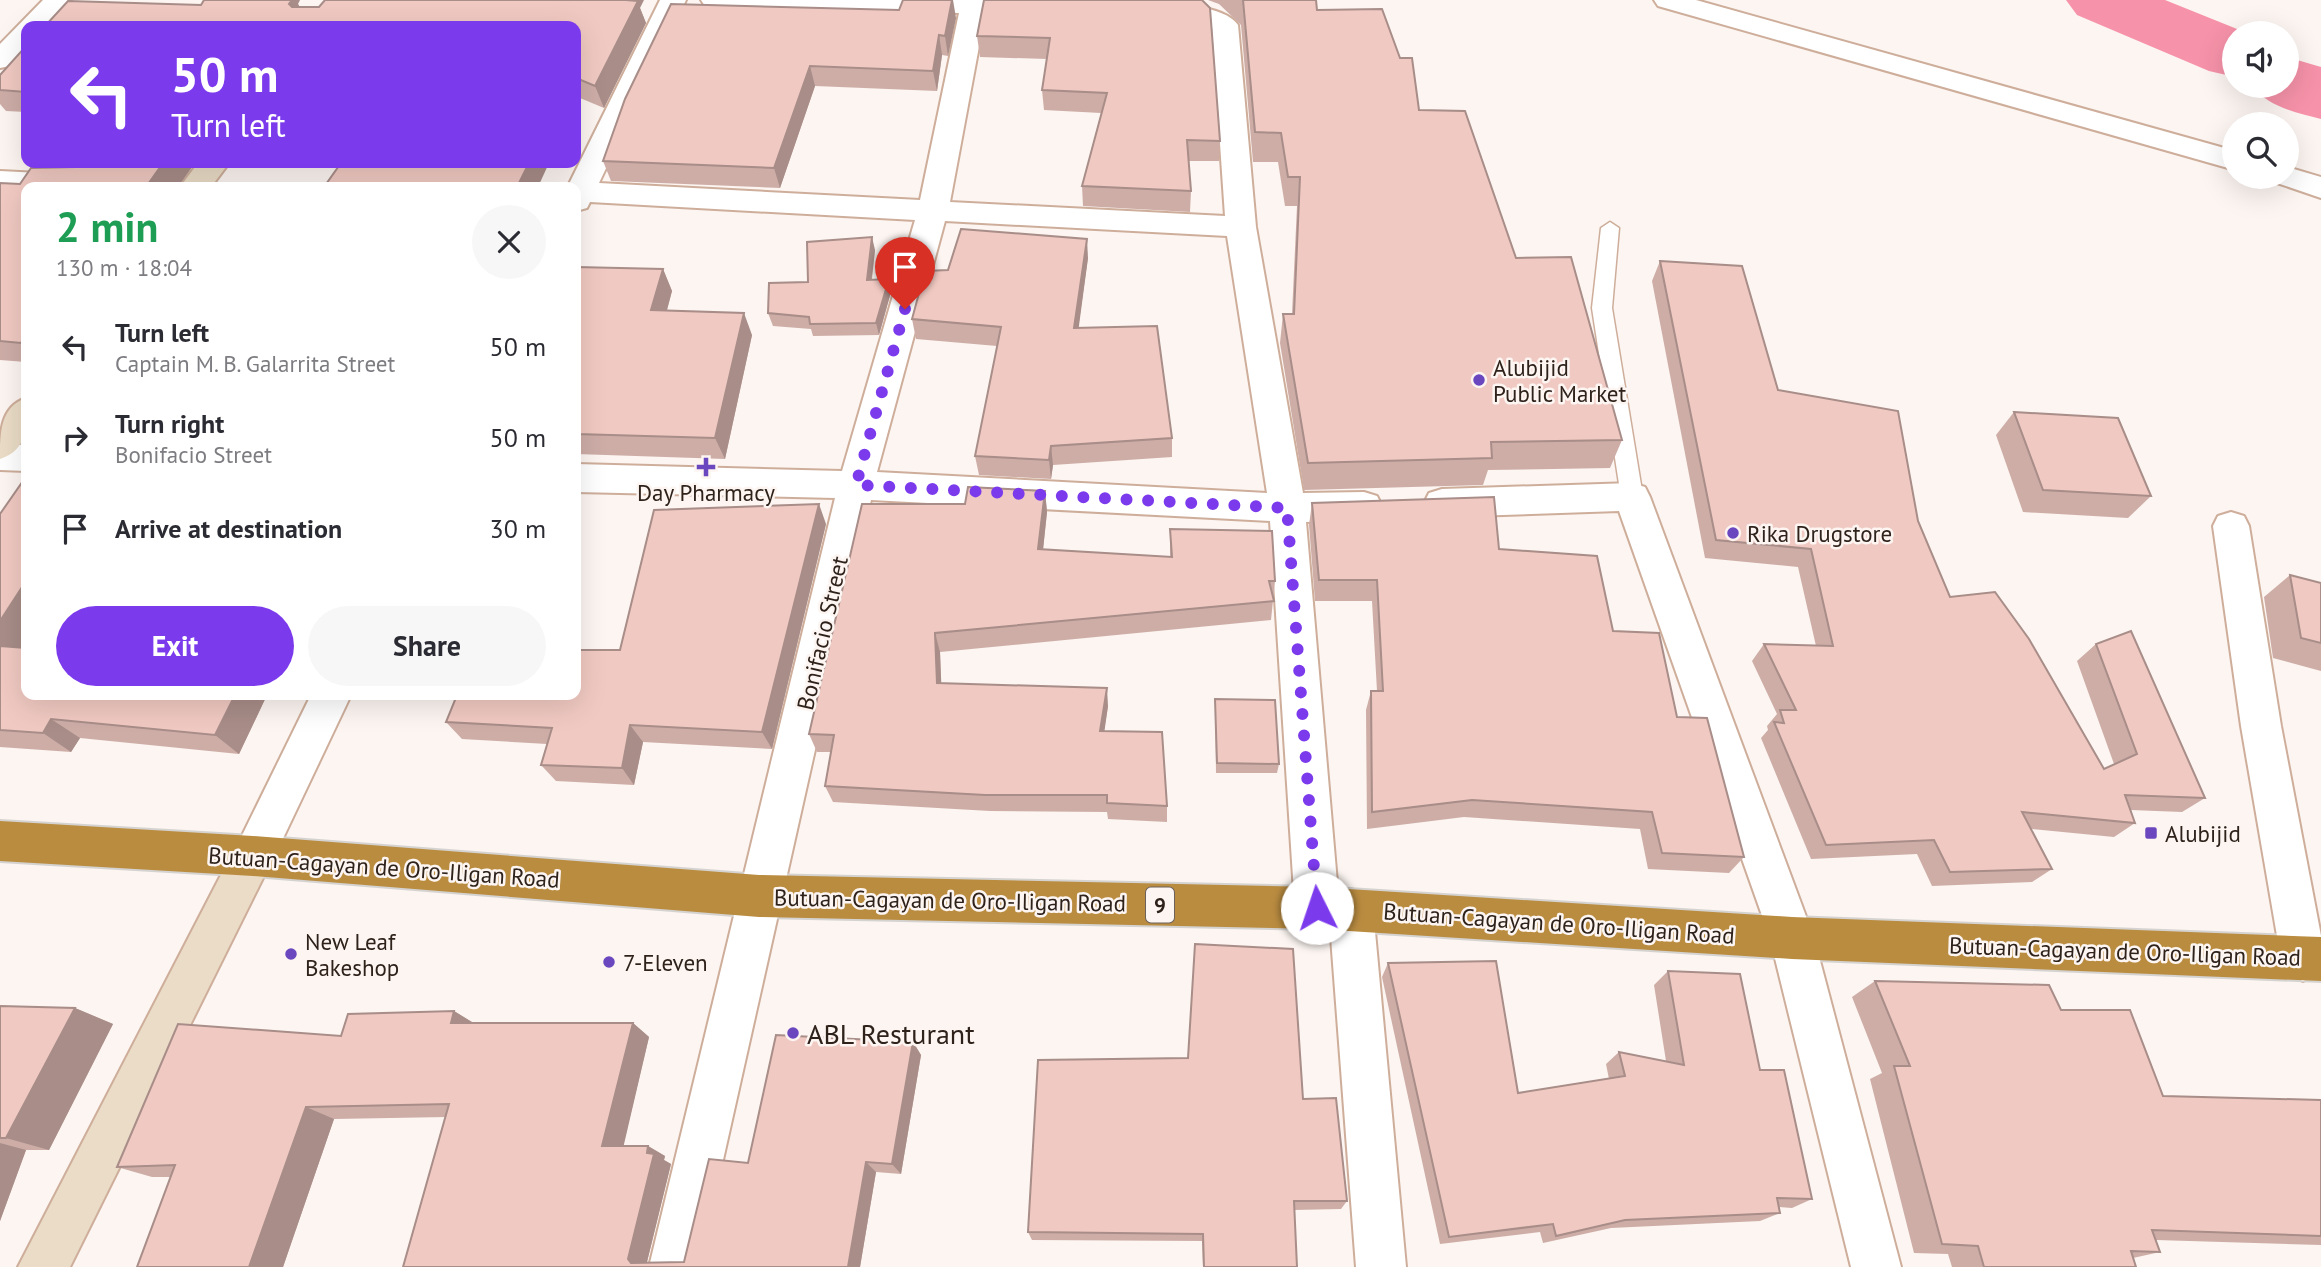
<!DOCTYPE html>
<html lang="en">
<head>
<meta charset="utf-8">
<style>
  body { margin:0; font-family:"PT Sans",sans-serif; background:#f7f7f7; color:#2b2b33; height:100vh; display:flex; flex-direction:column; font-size:26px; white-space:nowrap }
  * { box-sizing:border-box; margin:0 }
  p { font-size:23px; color:#7c7c81 }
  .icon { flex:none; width:38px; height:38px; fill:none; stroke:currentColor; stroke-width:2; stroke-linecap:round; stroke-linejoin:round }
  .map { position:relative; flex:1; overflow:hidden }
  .sheet { position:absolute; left:21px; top:182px; width:560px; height:518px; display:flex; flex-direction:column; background:#fff; border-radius:14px; box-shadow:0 7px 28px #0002 }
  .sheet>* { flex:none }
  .hud { position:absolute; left:21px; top:21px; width:560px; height:147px; border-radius:14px; box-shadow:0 7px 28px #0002; background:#7c3aed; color:#fff; overflow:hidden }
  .buttons { position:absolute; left:2222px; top:21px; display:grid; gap:14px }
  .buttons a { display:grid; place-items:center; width:77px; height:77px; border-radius:50%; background:#fff; box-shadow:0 7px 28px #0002; font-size:35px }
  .pin { position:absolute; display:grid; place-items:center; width:60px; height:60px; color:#fff; margin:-72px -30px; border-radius:50% 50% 50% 0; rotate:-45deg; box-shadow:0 0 7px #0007 }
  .pin .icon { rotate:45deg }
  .me { position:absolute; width:77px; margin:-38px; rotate:356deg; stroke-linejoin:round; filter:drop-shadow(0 0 5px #0008) }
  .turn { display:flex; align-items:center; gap:24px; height:147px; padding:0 35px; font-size:32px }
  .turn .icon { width:91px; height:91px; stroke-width:2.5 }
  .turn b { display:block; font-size:49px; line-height:60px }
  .round { display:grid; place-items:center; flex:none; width:74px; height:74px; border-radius:37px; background:#f7f7f7 }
  .summary { display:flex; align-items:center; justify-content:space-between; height:119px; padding:0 35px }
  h1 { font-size:42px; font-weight:600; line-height:52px; color:#1e9e55 }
  .button { display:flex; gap:14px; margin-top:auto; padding:14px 35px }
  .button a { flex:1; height:80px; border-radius:42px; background:#7c3aed; color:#fff; font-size:28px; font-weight:600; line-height:80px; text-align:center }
  .button a+a { background:#f7f7f7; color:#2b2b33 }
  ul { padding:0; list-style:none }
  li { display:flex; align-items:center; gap:21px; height:91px; padding:0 35px }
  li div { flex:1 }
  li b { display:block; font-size:26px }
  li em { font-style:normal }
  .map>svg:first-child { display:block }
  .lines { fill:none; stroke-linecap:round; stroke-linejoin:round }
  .river { fill:#f692a9; fill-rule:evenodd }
  .lane-casing { stroke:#ceae9b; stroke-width:3 }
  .street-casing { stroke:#ceae9b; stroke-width:4 }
  .secondary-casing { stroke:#ceae9b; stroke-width:4 }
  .highway-casing { stroke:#d5d3d1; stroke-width:4 }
  .lane { fill:#fff; fill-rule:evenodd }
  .street { fill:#fff; fill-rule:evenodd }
  .secondary { fill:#eadcc6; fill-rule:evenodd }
  .highway { fill:#ba8c40; fill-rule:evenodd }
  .wall { fill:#ceada7 }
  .shaded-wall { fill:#a88d88 }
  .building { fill:#f0c9c2; stroke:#a88d88; stroke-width:2 }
  .route { stroke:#7c3aed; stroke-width:12; stroke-dasharray:0 21.6 }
  .poi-dot { fill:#6a46bf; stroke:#fcf5f1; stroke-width:2.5 }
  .labels { text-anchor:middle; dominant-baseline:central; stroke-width:5; stroke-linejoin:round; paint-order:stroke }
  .shield { fill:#fcf5f1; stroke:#6c615b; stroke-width:2 }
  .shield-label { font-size:21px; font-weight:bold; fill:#2e221b }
  .poi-label { font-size:23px; fill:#2e221b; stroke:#fcf5f1; text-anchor:start }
  .street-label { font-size:23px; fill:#2e221b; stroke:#fcf5f1 }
  .near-poi-label { font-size:28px; fill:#2e221b; stroke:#fcf5f1; text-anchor:start }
</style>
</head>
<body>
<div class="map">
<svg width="2321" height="1267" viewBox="0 0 2321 1267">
  <rect width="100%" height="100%" fill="#fcf5f1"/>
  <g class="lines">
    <g class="river">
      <path d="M2066,0H2165L2247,33H2235V77L2209,71L2077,15Z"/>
      <path d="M2287,57L2321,67V119C2297,113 2268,107 2253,86H2287Z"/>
    </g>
    <defs>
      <path id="lane" d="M1610,222L1619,228L1612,308L1643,497L1639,503H1625L1621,497L1592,308L1601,228Z"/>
      <g id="street">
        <path d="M43,0H71L48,26H26V48L10,66L0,68V44Z"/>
        <path d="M660,0H686L599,183L920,200L959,13L714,8L705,6L701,0H1038L1047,7L1043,13L985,14L950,202L1225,216L1212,27C1192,10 1171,18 1148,13L1144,7C1158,0 1224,4 1238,25L1256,227L1303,493L1364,492L1377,496L1382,506L1377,516L1364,520L1306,522L1338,894L1351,889L1367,895L1373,910L1406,1267H1356L1330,924L1317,929L1302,923L1295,908L1270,521L871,500L699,1267H649L835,498L576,492V464L842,471L915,220L590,202L587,208L576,211V187H564L569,184ZM945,221L1227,236L1267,493L877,472Z"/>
        <path d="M1654,0H1696L2235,151V170L1658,6Z"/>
        <path d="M2287,167L2321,177V198L2277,183L2273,177H2287Z"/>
        <path d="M0,171L119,177L130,180L134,187H26V192L0,191Z"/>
        <path d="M0,444L26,445V471L0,470Z"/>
        <path d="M1632,483L1645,487L1650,497L1814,938L1901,1267H1851L1770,938L1619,511L1442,517L1429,513L1424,503L1429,493L1442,489Z"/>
        <path d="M2231,512L2244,516L2249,526L2281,726L2321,936V969L2319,974L2303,981L2287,974L2281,959L2241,726L2213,526L2218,516Z"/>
        <path d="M311,695H351L268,870L253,876L238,870L232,856Z"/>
      </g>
      <g id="secondary">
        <path d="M198,163H229L211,187H180Z"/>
        <path d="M26,398C27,424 29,450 0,459C0,433 0,407 26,398Z"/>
        <path d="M253,836L268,842L274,856L70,1267H18L238,842Z"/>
      </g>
      <path id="highway" d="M0,821L253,836L759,875L1317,887L1792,917L2321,937V981L1792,959L1317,929L759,917L253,876L0,861Z"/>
    </defs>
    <use href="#lane" class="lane-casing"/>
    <use href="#street" class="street-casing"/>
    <use href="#secondary" class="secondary-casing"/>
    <use href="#highway" class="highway-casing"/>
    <use href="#lane" class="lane"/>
    <use href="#street" class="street"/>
    <use href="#secondary" class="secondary"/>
    <use href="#highway" class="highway"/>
  </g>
  <g class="wall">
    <path d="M1202,0L1220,141L1219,161H1188L1191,191L1190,212L1083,206L1082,186L1101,113L1044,110L1042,90L1047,59L980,57L977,36Z"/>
    <path d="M1208,0H1316L1317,10L1419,110L1516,258L1622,440L1610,468L1488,470L1483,485L1304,490L1280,343L1283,314H1292L1297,206H1285L1278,162H1253L1241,25L1219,4Z"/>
    <path d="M298,4L299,7L640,8L646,23L604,108L580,98L576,106V26L201,5Z"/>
    <path d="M956,18L948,56L942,55L937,91L815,86L780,188L611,181L603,161L625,99Z"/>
    <path d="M26,46V112L6,111L0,104V75Z"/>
    <path d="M55,163H195L26,187V362L0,360V183L20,184L58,167Z"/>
    <path d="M875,250L872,280L889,279L891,292L879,335L813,336L811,329L773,326L768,313L808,282Z"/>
    <path d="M1088,258L1078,328L1172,438V457L1053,465L1051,479L979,475L975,456L997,346L916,339L912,319L948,270Z"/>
    <path d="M1660,261L1778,390L1918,521L1950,597L2104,769L2114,764L2077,661L2096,644L2205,798L2182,812L2131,810L2135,823L2114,837L2031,829L2052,869L2032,882L1932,886L1917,854L1811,859L1761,738L1768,730L1767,726L1777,714L1752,661L1764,644L1816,646L1798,567L1705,558L1652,281Z"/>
    <path d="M576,267L663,269L672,291L667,310L752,335L725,459L576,454Z"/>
    <path d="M2014,412L2151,496L2128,518L2023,512L1996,435Z"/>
    <path d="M26,482V645L24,648L26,695H267L239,754L80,738L71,752L0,747V514Z"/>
    <path d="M1045,491L1047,512L1043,549L1170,557V529L1275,581L1271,620L940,652L941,683L1108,706L1104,731L1167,806V822L1108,819L1107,812L990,811L833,802L825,786L831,752H817L809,734L965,504Z"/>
    <path d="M1312,503L1499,549L1613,631L1677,717L1744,857L1729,873L1648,869L1640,829L1464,817L1367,829L1366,710L1371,691H1377L1372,601H1315L1309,525Z"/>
    <path d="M826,524L772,749L643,742L634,785L556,781L541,765L547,744L462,739L446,722L576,695L620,650Z"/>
    <path d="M2290,575L2321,583V671L2273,658L2264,597Z"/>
    <path d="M1215,699L1279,764L1277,773H1216Z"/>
    <path d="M1388,963L1518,1093L1609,1079L1606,1064L1619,1052L1666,1061L1654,985L1668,971L1760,1070L1812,1199L1792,1208L1779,1207L1780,1213L1760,1221L1611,1228L1543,1243L1540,1232L1440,1244L1382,977Z"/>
    <path d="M1875,981L2061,1010L2163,1096L2321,1100V1245L2156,1240L2160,1252L2133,1258L2136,1267H1952L1948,1254L1914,1253L1870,1079L1882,1073L1852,997Z"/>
    <path d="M0,1006L75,1008L113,1024L49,1150H26L0,1221Z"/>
    <path d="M454,1011L473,1023H633L649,1037L623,1146H648L665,1156L664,1160L671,1164L647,1262H684L748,1163L913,1042L921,1055L901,1174L876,1172L860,1267H403L446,1117L334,1119L283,1267H137L171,1177H152L117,1167L341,1036Z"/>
    <path d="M1303,1099L1347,1201L1341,1209L1294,1210L1297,1267H1203L1202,1241L1032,1240L1028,1232Z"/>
  </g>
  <g class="shaded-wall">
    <path d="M278,0H300L298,4L307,19Z"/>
    <path d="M626,0H644L640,8L646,23L604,108L595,86Z"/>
    <path d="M952,0H953L956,18L948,56L945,36Z"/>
    <path d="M939,35L942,55L937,91L933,71Z"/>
    <path d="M810,66L815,86L780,188L774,168Z"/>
    <path d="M576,89L580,98L576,106Z"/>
    <path d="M163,163H195L178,187H146Z"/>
    <path d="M529,163H549L538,187H517Z"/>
    <path d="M872,237L875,250L870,292L867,280Z"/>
    <path d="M1087,239L1088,258L1076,348L1074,328Z"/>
    <path d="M663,269L672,291L661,332L651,310Z"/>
    <path d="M889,279L891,292L879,335L876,323Z"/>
    <path d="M744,313L752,335L725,459L715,438Z"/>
    <path d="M26,334V348L21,343Z"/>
    <path d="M1051,446L1053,465L1051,479L1049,460Z"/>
    <path d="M1045,491L1047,512L1041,569L1038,549Z"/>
    <path d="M819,504L826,524L772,749L762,732Z"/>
    <path d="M26,581V645L13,666L0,657V621Z"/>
    <path d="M935,633L940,652L942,701L937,683Z"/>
    <path d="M1107,688L1108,706L1102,748L1100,731Z"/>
    <path d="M235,695H267L239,754L215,735Z"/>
    <path d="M51,719L80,738L71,752L43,733Z"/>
    <path d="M630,725L643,742L634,785L622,768Z"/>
    <path d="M75,1008L113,1024L49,1150L6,1138Z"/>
    <path d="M454,1011L477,1025L451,1023Z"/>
    <path d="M633,1023L649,1037L621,1157L602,1146Z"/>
    <path d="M913,1042L921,1055L901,1174L892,1164Z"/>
    <path d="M306,1107L334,1119L283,1267H249Z"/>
    <path d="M0,1143L26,1150L0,1221Z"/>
    <path d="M648,1146L665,1156L664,1160L671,1164L646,1266L631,1263L628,1259Z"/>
    <path d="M866,1162L876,1172L860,1267H848Z"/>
  </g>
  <g class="building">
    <path d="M204,0H292L289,4L292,7H319L325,0H626L638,1L595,86L576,78V26H45L68,1L201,5Z"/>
    <path d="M903,0H952L945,36L939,35L933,71L810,66L774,168L603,161L625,99L671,4L899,10Z"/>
    <path d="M984,0H1202L1210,8L1220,141L1187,140L1191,191L1082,186L1107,93L1042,90L1050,38L977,36Z"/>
    <path d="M1243,0H1316L1317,10L1382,9L1400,58H1412L1419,110L1465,111L1516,258L1571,257L1622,440L1491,442L1492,458L1308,463L1283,314H1294L1300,177H1288L1281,133L1255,132Z"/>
    <path d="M26,46V92L0,90V75Z"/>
    <path d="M117,163H163L146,187H26V334L21,343L0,341V183L20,184L31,168L119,166Z"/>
    <path d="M341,163H529L517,187H324Z"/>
    <path d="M961,229L1087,239L1074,328L1157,326L1172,438L1051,446L1049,460L975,456L1001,327L912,319L925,271L948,270Z"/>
    <path d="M872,237L867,280L889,279L876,323L810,324L809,317L768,313L769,283L808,282L807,242Z"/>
    <path d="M1660,261L1742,266L1778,390L1898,411L1918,521L1950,597L1995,592L2029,639L2104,769L2137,754L2096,644L2131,631L2205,798L2125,795L2135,823L2022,812L2052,869L1950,872L1934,840L1826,845L1774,722L1784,723L1780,710H1796L1764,644L1833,646L1811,549L1716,540Z"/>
    <path d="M576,267L663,269L651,310L744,313L715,438L576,434Z"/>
    <path d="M2014,412L2118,418L2151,496L2043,490Z"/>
    <path d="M23,481L26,482V581L0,621V514Z"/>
    <path d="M968,487L1045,491L1038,549L1172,557L1170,529L1272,531L1275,581H1269L1274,601L935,633L937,683L1107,688L1100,731L1162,732L1167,806L1107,803V795H985L825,786L834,735L809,734L862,504H965Z"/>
    <path d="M1494,497L1499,549L1597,556L1613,631L1659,633L1677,717L1707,718L1744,857L1662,853L1652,812L1472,800L1372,812L1371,691H1383L1377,580H1319L1312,503Z"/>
    <path d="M819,504L762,732L630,725L622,768L541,765L552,728L446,722L457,695H576V650H620L654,510Z"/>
    <path d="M2290,575L2321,583V643L2301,638Z"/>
    <path d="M0,646L26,648V695H235L215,735L51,719L43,733L0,730Z"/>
    <path d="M1215,699L1275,700L1279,764L1217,763Z"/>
    <path d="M1195,944L1293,949L1303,1099L1336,1098L1347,1201H1294L1297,1267H1204L1203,1234L1028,1232L1038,1060L1188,1058Z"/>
    <path d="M1496,961L1518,1093L1625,1076L1619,1052L1684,1065L1668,971L1740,974L1760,1070H1784L1812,1199L1777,1198L1780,1213L1625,1220L1556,1236L1553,1224L1449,1237L1388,963Z"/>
    <path d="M1875,981L2049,985L2061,1010H2130L2163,1096L2321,1100V1236L2152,1230L2160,1252L2131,1251L2136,1267H1984L1978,1246L1942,1244L1894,1066H1910Z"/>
    <path d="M0,1006L75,1008L6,1138H0Z"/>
    <path d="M454,1011L451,1023H633L602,1146H648L647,1153L654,1154L628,1259L631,1263L684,1262L709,1159L748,1163L776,1035L913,1042L892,1164L866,1162L848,1267H403L449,1104L306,1107L249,1267H137L175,1165L117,1167L178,1024L341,1036L348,1014Z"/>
  </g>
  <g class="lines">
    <path class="route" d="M905,309L856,485L1287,508L1317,908"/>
  </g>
  <g class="poi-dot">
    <circle cx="1479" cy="380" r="7"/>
    <path d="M702.5 456.5h7v7h7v7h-7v7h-7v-7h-7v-7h7z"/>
    <circle cx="1733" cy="533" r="7"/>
    <rect x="2144" y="826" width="14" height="14" rx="3.5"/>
    <circle cx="291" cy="954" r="7"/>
    <circle cx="609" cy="962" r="7"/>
    <circle cx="793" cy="1033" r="7"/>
  </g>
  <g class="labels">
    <rect class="shield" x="1146" y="887.5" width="28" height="35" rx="5"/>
    <g class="shield-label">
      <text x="1160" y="905">9</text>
    </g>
    <g class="poi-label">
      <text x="1493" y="367">Alubijid<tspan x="1493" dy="26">Public Market</tspan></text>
      <text x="706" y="492" text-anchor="middle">Day Pharmacy</text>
      <text x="1747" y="533">Rika Drugstore</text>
      <text x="2165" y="833">Alubijid</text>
      <text x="305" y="941">New Leaf<tspan x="305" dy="26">Bakeshop</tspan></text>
      <text x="623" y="962">7-Eleven</text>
    </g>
    <g class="street-label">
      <text transform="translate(822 633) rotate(-77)">Bonifacio Street</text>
      <text transform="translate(384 867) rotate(4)">Butuan-Cagayan de Oro-Iligan Road</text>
      <text transform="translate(950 900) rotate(1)">Butuan-Cagayan de Oro-Iligan Road</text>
      <text transform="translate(1559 923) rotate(4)">Butuan-Cagayan de Oro-Iligan Road</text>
      <text transform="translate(2125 951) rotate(2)">Butuan-Cagayan de Oro-Iligan Road</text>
    </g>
    <g class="near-poi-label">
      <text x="807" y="1033">ABL Resturant</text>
    </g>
  </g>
</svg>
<div class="buttons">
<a><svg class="icon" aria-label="sound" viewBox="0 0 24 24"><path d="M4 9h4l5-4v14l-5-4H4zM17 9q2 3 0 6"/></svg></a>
<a><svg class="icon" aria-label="search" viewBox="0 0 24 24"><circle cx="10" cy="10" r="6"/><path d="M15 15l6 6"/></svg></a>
</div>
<div class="pin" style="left:905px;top:309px;background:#d93025"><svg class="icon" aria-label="arrive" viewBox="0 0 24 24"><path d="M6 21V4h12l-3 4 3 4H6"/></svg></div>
<svg class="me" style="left:1317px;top:908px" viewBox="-20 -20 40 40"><circle r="19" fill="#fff"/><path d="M0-13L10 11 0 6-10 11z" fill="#7c3aed"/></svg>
<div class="hud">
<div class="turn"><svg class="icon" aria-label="left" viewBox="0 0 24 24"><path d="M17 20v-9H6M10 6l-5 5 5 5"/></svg><div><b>50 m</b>Turn left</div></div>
</div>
<section class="sheet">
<div class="summary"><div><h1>2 min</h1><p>130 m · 18:04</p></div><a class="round"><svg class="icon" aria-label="close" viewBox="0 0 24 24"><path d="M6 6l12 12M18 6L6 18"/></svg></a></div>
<ul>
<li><svg class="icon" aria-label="left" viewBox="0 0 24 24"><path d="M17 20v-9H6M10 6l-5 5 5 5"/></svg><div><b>Turn left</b><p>Captain M. B. Galarrita Street</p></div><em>50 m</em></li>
<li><svg class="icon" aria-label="right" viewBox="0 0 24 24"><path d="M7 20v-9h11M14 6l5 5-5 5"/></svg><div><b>Turn right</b><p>Bonifacio Street</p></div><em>50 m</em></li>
<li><svg class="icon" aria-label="arrive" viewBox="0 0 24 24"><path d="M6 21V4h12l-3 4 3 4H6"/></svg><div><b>Arrive at destination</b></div><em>30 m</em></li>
</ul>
<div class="button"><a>Exit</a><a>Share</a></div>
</section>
</div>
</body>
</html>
